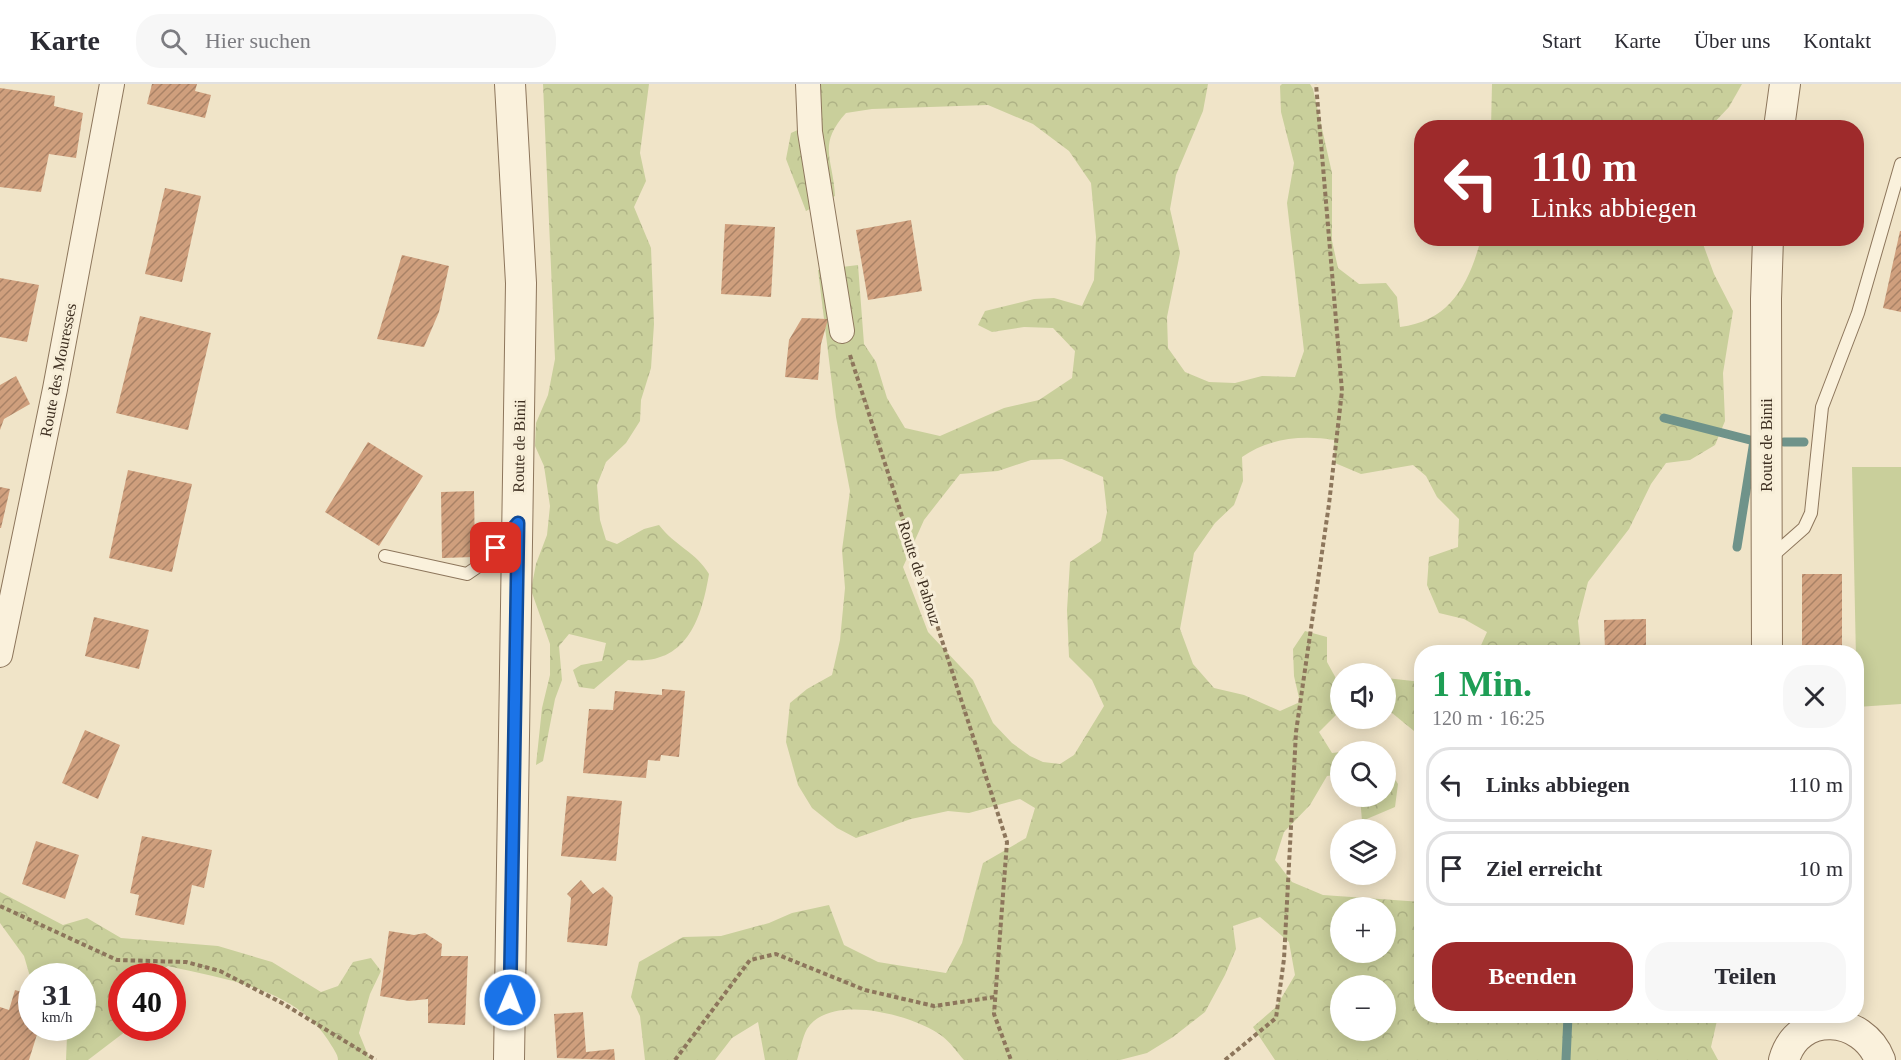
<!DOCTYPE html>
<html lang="de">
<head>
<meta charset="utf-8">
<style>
  body { margin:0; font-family:Georgia,serif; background:#f7f7f7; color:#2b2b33; height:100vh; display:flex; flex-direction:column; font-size:22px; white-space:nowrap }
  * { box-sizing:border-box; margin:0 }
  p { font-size:20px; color:#7c7c81 }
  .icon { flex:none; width:33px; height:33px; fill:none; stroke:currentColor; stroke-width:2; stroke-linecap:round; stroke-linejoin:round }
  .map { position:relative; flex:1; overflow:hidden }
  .details { position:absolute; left:1414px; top:561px; width:450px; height:378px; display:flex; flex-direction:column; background:#fff; border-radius:24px; box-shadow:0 3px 15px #0003 }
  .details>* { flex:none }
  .hud { position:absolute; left:1414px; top:36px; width:450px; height:126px; border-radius:24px; box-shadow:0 3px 15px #0003; background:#9e2a2b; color:#fff; overflow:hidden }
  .tools { position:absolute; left:1330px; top:579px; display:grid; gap:12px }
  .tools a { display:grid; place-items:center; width:66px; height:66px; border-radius:50%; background:#fff; box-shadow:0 3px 15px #0003; font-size:30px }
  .speed { position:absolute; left:18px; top:879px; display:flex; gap:12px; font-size:30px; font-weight:700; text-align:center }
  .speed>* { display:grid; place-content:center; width:78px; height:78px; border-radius:50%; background:#fff; box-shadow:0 3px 15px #0003; line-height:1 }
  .speed small { font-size:15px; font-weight:400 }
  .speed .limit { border:9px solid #d22; background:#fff; color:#111 }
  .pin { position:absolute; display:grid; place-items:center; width:51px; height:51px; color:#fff; margin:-26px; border-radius:12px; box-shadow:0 3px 9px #0006 }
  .me { position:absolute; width:66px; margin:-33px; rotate:1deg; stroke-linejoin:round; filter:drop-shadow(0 0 4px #0008) }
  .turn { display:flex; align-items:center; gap:21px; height:126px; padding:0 18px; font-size:27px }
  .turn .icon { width:78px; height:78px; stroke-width:2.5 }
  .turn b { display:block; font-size:42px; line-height:51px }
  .round { display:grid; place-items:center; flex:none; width:63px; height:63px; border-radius:24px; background:#f7f7f7 }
  .headline { display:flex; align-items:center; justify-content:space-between; height:102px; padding:0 18px }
  h1 { font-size:36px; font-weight:600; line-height:45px; color:#1e9e55 }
  .action { display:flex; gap:12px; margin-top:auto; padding:12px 18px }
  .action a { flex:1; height:69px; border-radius:24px; background:#9e2a2b; color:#fff; font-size:24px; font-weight:600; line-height:69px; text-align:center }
  .action a+a { background:#f7f7f7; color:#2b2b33 }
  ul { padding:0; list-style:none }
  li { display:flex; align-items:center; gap:18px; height:75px; margin:0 12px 9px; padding:0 6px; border:3px solid #e1e1e2; border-radius:24px }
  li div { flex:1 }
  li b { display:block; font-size:22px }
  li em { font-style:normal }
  header { display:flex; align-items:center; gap:36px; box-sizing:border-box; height:84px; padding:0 30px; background:#fff; border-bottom:2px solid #e1e1e2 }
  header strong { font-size:28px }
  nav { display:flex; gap:33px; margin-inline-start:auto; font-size:21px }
  .search { width:420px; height:54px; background:#f7f7f7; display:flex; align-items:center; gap:15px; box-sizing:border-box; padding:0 21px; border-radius:24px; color:#7c7c81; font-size:22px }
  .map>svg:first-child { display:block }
  .forest { fill:url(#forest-crowns); fill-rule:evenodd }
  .pitch { fill:#c9cf9b }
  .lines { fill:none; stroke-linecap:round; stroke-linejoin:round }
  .stream { stroke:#6f938a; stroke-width:9 }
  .building { fill:url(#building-hatch) }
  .service-casing { stroke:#8d765c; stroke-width:14 }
  .minor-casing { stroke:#8d765c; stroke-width:26 }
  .tertiary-casing { stroke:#8d765c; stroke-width:32 }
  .path { stroke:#8d765c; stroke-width:4; stroke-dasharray:4.5 3; stroke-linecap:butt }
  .service { stroke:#faf1dc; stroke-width:12 }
  .minor { stroke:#faf1dc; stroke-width:24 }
  .tertiary { stroke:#faf1dc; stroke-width:30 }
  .route-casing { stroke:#114b97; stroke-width:15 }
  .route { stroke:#1a73e8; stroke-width:10 }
  .labels { text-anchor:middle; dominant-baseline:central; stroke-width:6; stroke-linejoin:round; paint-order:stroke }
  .street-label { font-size:16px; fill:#3d2e20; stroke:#f7eed8 }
</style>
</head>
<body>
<header>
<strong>Karte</strong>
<div class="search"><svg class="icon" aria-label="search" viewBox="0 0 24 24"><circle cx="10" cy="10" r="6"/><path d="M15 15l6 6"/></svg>Hier suchen</div>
<nav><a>Start</a><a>Karte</a><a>Über uns</a><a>Kontakt</a></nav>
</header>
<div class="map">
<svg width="1901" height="976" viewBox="0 0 1901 976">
  <defs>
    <pattern id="forest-crowns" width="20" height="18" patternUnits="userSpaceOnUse" patternTransform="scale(1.5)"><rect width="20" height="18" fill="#c9cf9b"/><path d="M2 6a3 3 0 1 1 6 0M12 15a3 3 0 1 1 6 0" fill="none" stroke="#aeb285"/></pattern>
    <pattern id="building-hatch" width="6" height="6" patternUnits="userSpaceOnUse" patternTransform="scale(1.5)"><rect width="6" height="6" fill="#cf9f7d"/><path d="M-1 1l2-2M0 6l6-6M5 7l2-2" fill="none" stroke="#a98266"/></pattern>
  </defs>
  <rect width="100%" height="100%" fill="#f0e4c8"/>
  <g class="forest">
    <path d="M543,0H649L640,69L646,97L634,123L651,164L654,240L651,284L641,316L640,337L626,359L606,378L597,401L600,436L606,456L617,460L644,445L659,441C674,461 697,469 709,490C701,537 686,582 628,576L594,605L579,603L573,586L581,581L602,577L606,559L569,550L559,562L562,596L555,615L543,677L536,681L542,624L550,591V560L531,506L536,480L547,451L550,422L544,382L535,362L536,339L548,311L555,275Z"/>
    <path d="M800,0H1208L1203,27L1176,91L1170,125L1180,169L1167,233L1168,264L1185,288L1209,298L1235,299L1262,292L1295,293L1304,267L1287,119L1294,79L1281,28L1280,2L1282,0H1310L1313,5L1332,89V157L1338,184L1359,200L1386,199L1397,213L1400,243C1451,237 1469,199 1481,155H1706L1703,160L1714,190L1733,227L1723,289L1725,337L1715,361L1690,376L1666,379L1651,400L1629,445L1588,498L1578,537L1581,568H1478L1487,548L1464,535L1439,529L1427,501L1429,473L1458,463L1459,435L1437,413L1426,392L1413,381L1361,390L1335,379L1334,356C1302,351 1269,354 1242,373L1243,397L1234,421L1215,439L1194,469L1180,545L1193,580L1214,604L1244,611L1280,627L1300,618L1294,592L1293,565L1305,547L1327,553V578L1338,598H1341V626L1319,648L1332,669L1341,668V690L1327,692L1310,721L1284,748L1275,776L1292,798L1323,811L1422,818V932H1718L1711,963L1718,976H1275L1253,943L1276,923L1295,891L1289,858L1260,833L1233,842L1236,865L1225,891L1205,928L1173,953L1147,969L1120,976H964C957,968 950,958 942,952C914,931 830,908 807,945C802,954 800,967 797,976H765L758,938L732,954L715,976H645L640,932L631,913L639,878L683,853L721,852L769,839L792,829L829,821L844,861L878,878L946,889L962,859L983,779L1026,754L1035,724L1020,715L969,729L948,727L911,735L856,754L837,744L812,724L798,701L786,658L790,619L807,605L832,591L840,556L845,504L842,466L850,407L836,333L818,186L858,181L864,260L876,278L887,314L905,344L940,352L1004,324L1039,316L1072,294L1075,267L1053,244L1024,243L992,248L978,241L985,227L1034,215L1054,214L1082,222L1094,196L1096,153L1091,99L1069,67L1033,40L988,21L872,25L846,29C817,61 833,74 835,112L806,127L786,75L791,49L822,35L819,17ZM1062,375L1103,393L1107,428L1101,457L1070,478L1067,526L1069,573L1092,596L1104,622L1074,671L1060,680L1043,678L1030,672L1012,659L993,639L973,596L928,548L903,483L924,436L960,390L998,387L1031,376ZM1341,824H1386V868H1341ZM1341,902H1386V946H1341Z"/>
    <path d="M1492,0H1742L1729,23L1710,43L1491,44Z"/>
    <path d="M1386,594L1422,598V644L1414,647L1386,624Z"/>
    <path d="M1386,681L1398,700L1395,723L1362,737L1360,713L1386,712Z"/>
    <path d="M0,808L63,841L87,834L121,854L218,862L272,878L321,908L338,902L353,878L371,874L381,887L370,910L359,949L370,976H338C338,970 332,963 328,956C294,904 224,895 168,882L153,892H122V944H130L88,976H66L67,952L63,944H82V892H32L31,896L24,872L0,839Z"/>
  </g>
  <path class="pitch" d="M1852,383H1901V620L1857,623Z"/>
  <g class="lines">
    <g class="stream">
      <path d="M1664,334L1754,357L1737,463"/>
      <path d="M1784,358H1804"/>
      <path d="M1566,976L1568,932"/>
    </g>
  </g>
  <g class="building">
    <path d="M152,0H197L195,7L211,11L205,34L147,20Z"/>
    <path d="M0,4L55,12L54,22L83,29L76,74L49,70L41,108L0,103Z"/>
    <path d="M165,104L201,112L182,198L145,190Z"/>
    <path d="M911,136L922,207L868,216L856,146Z"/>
    <path d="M725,140L775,143L771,213L721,210Z"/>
    <path d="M1900,147H1901V228L1883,224Z"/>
    <path d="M402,171L449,182L439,228L424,263L377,255Z"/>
    <path d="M0,194L39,201L27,258L0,253Z"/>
    <path d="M140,232L211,249L188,346L116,329Z"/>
    <path d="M802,234L828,235L821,260L818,296L785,293L789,256Z"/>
    <path d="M16,292L30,320L4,335L0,346V301Z"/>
    <path d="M368,358L423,392L379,462L325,428Z"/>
    <path d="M128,386L192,400L172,488L109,474Z"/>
    <path d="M0,403L10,405L1,444H0Z"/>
    <path d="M474,407L475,473L442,474L441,408Z"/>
    <rect x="1802" y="490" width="40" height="78"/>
    <path d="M94,533L149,546L139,585L85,572Z"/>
    <path d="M1646,535V568H1605L1604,536Z"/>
    <path d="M1750,561V568H1710L1709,562Z"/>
    <path d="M662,605L685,607L679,673L661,671L660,677L648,676L646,694L583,689L589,625L613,626L615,607L662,611Z"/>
    <path d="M85,646L120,661L98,715L62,699Z"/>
    <path d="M567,712L622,717L616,777L561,772Z"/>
    <path d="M142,752L212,766L204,804L192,801L184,841L135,831L139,811L130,809Z"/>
    <path d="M36,757L79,771L65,815L22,800Z"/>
    <path d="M581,796L593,810L603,803L613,813L607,862L567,858L571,814L567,810Z"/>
    <path d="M389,847L414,851L425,849L442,860L441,872H468L465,941L428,939V915L409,917L380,912Z"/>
    <path d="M15,906L32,911V944H39L29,976H0V923L9,926Z"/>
    <path d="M583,928L586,968L614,965L615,976L557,974L554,930Z"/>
  </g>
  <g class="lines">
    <defs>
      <g id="service">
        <path d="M385,472L467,490L486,477L511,447"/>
        <path d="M1770,474L1804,444L1811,429L1822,323L1858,229L1901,80"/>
      </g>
      <g id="minor">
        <path d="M808,0L810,48L842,247"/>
        <path d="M0,571L55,305L112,0"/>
      </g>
      <g id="tertiary">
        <path d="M1779,44L1785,0"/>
        <path d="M1767,568L1766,215L1768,154"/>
        <path d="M509,976L521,199L510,0"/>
        <path d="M1784,976C1798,926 1863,931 1880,976"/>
      </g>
    </defs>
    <use href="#service" class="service-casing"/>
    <use href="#minor" class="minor-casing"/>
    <use href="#tertiary" class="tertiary-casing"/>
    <g class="path">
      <path d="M850,271L1007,758L994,930L1011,976"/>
      <path d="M0,822L117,876L186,878L220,887L282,919L376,976"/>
      <path d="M675,976L750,876L776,870L865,906L934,922L995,913"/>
      <path d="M1225,976L1276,934L1284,875L1296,648L1329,420L1342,307L1316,0"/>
    </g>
    <use href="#service" class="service"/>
    <use href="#minor" class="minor"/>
    <use href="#tertiary" class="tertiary"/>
  </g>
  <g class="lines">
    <defs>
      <path id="route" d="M496,464L518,439L510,916"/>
    </defs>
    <use href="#route" class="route-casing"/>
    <use href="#route" class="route"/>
  </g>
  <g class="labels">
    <g class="street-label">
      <text transform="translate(58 286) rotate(-79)">Route des Mouresses</text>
      <text transform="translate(1766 361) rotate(-90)">Route de Binii</text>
      <text transform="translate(519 362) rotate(-89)">Route de Binii</text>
      <text transform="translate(920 489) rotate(72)">Route de Pahouz</text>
    </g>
  </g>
</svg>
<div class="tools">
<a><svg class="icon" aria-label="sound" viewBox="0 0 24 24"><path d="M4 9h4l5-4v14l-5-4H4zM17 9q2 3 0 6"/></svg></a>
<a><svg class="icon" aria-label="search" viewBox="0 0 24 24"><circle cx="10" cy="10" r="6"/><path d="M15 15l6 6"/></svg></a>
<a><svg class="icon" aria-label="layers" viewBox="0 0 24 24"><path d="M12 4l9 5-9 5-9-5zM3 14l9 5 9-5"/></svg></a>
<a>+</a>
<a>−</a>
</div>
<div class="speed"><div>31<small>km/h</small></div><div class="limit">40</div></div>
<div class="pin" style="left:496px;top:464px;background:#d93025"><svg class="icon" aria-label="arrive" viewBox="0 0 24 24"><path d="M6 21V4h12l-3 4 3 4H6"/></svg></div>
<svg class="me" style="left:510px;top:916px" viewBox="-20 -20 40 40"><circle r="17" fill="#1a73e8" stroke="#fff" stroke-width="3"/><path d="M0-11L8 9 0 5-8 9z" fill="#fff"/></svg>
<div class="hud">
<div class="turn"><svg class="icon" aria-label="left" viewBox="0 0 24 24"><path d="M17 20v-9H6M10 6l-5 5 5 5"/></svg><div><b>110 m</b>Links abbiegen</div></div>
</div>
<section class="details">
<div class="headline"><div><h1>1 Min.</h1><p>120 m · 16:25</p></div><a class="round"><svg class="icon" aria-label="close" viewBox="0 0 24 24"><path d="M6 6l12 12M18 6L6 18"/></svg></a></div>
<ul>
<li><svg class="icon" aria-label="left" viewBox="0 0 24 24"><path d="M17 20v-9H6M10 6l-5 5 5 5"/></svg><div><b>Links abbiegen</b></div><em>110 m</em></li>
<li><svg class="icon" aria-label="arrive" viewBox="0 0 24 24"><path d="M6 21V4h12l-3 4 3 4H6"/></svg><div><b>Ziel erreicht</b></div><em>10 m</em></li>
</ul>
<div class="action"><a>Beenden</a><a>Teilen</a></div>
</section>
</div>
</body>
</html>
